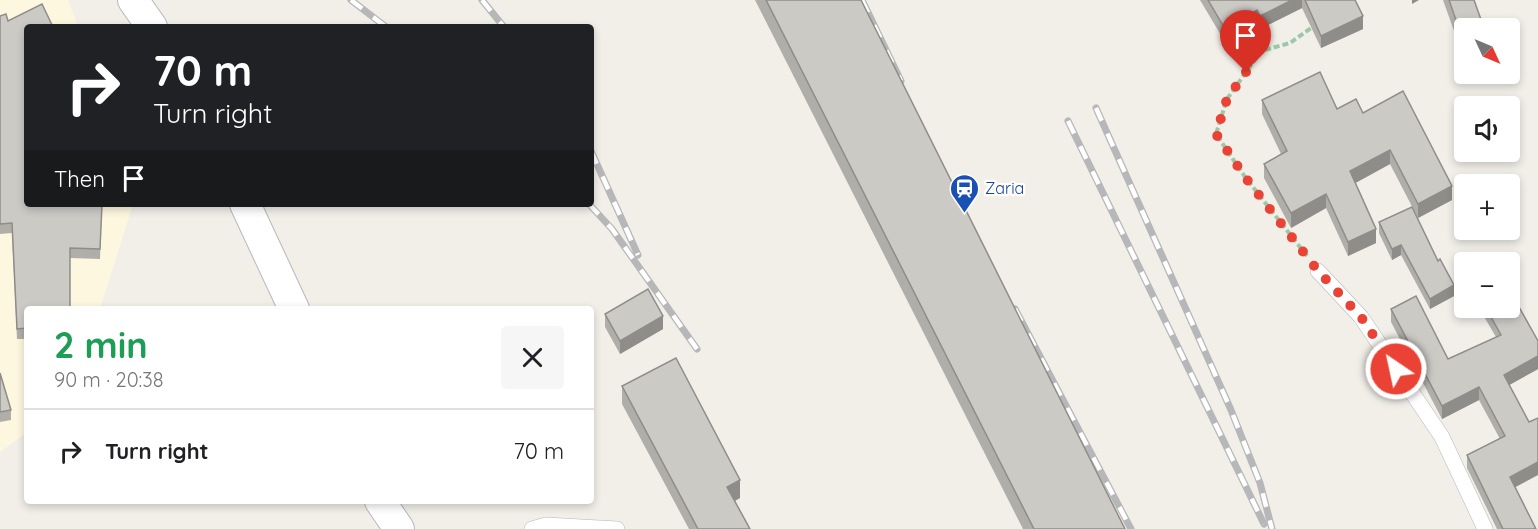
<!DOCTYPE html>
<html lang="en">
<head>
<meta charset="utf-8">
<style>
  body { margin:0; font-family:Quicksand,sans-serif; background:#f6f6f6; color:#202124; height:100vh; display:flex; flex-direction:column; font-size:22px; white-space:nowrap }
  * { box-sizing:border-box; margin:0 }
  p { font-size:20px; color:#757577 }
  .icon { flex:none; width:33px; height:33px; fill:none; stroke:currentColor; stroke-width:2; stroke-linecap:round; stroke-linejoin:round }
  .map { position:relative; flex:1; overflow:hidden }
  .panel { position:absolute; left:24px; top:306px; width:570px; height:198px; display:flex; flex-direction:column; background:#fff; border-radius:6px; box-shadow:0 3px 9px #0003 }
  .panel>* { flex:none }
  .banner { position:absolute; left:24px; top:24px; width:570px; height:183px; border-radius:6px; box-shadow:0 3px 9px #0003; background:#202124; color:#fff; overflow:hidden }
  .needle { width:39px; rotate:134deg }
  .controls { position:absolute; left:1454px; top:18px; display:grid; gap:12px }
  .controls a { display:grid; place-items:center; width:66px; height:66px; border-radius:6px; background:#fff; box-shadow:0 3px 9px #0003; font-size:30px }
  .pin { position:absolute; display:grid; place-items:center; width:51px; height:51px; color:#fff; margin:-62px -26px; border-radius:50% 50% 50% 0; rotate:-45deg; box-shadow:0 0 6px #0007 }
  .pin .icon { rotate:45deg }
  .me { position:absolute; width:66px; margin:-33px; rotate:326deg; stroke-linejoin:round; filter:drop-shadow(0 0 4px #0008) }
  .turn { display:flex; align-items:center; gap:21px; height:126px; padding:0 30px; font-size:27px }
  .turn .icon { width:78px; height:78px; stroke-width:2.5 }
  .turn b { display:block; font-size:42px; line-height:51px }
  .then { display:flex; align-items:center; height:57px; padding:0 30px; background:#0003; gap:12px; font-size:22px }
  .round { display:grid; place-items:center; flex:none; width:63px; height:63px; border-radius:6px; background:#f6f6f6 }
  .summary { display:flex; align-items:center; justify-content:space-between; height:102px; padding:0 30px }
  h1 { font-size:36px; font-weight:800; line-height:45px; color:#1e9e55 }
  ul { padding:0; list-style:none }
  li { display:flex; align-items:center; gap:18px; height:84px; padding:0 30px; border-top:2px solid #e0e0e0 }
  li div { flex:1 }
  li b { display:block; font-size:22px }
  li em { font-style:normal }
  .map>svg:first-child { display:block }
  .commercial { fill:#fef7e0 }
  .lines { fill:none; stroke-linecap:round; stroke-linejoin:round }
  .service-casing { stroke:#b5b8bc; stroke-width:16 }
  .minor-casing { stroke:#b5b8bc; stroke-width:32 }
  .path { stroke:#9cc7a9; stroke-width:4; stroke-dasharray:6 3; stroke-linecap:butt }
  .service { stroke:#fff; stroke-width:15 }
  .minor { stroke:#fff; stroke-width:30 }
  .rail-casing { stroke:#b6b7b8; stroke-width:7 }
  .rail { stroke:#fff; stroke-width:4.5; stroke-dasharray:14; stroke-linecap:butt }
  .wall { fill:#afaea9 }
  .shaded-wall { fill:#8f8d8a }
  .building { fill:#cccac5; stroke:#8f8d8a; stroke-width:1.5 }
  .route { stroke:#ea4335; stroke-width:10; stroke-dasharray:0 18 }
  .labels { text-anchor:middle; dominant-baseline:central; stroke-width:4.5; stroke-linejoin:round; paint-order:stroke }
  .transit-label { font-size:16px; fill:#164399; stroke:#fff; text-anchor:start }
</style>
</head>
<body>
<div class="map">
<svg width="1538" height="529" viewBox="0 0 1538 529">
  <rect width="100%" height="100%" fill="#f1efe8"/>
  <path class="commercial" d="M0,0H68L78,27H27V204H133L100,309H27V432L0,452Z"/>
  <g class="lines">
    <defs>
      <g id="service">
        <path d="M1318,271L1361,317L1442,437L1485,529"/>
        <path d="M532,529L546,525L617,529"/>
      </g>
      <g id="minor">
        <path d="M133,0L152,27"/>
        <path d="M245,204L294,309"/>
        <path d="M380,501L399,529"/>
      </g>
    </defs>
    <use href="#service" class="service-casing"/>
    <use href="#minor" class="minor-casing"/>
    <path class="path" d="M1307,256L1245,177L1216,134L1227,99L1261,51L1290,43L1314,26"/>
    <use href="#service" class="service"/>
    <use href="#minor" class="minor"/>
    <defs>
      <g id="rail">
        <path d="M351,0L386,27"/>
        <path d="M482,0L504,27"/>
        <path d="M862,0L901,81"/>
        <path d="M1096,108L1231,410L1260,483L1272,529"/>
        <path d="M1068,121L1264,524"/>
        <path d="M591,151L638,255"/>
        <path d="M589,204L612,229L697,349"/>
        <path d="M1015,309L1131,529"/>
      </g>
    </defs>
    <use href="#rail" class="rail-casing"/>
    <use href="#rail" class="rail"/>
  </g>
  <g class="wall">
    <path d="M755,0H861L1125,529H1023Z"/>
    <path d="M1200,0H1355L1363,29L1321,48L1302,8L1260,29L1257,23L1225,42Z"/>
    <path d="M1443,0H1474L1464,28V59Z"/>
    <path d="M0,16L8,21L102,204L100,259L70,258L27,309V339H17L12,233L0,234Z"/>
    <path d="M1262,100L1363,113L1452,200L1418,218L1390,164L1355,183L1376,243L1348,256L1326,208L1291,228L1264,178V164L1281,154L1262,114Z"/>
    <path d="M1379,222L1454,296L1430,309L1401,255L1392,260L1379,233Z"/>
    <path d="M1479,308H1509L1538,369L1509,385L1515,487L1536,529H1497L1467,468V455L1500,439L1479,400L1442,419L1391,322V309L1448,359L1496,337Z"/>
    <path d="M605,314L663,329L620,354L605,327Z"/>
    <path d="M0,373L11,410V420L0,422Z"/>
    <path d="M622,386L740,498L735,501L750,529H689L622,404Z"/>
  </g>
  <g class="shaded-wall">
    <path d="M1292,0H1302V8L1260,29V16Z"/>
    <path d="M1412,0H1419L1412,4Z"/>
    <path d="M1257,10V23L1225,42V29Z"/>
    <path d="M1363,16V29L1321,48V36Z"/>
    <path d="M1390,150V164L1350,186V171Z"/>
    <path d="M1452,186V200L1418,218V204Z"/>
    <path d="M1326,194V208L1291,228V213Z"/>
    <path d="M1376,229V243L1348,256V242Z"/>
    <path d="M1401,245V255L1392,260V249Z"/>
    <path d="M1454,285V296L1430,309V299Z"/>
    <path d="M663,316V329L620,354V341Z"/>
    <path d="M1538,356V369L1504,388V375Z"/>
    <path d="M1479,387V400L1442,419V406Z"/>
    <path d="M1538,462V475L1510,490V477Z"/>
    <path d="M740,480V498L727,505V487Z"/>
  </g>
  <g class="building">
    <path d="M766,0H861L1125,529H1034Z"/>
    <path d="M1208,0H1292L1260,16L1257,10L1225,29Z"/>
    <path d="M1305,0H1355L1363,16L1321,36Z"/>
    <path d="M1449,0H1474L1484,28H1464V43Z"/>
    <path d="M42,4L53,27H27V204H102L100,249L70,248V309H27V328L17,329L12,223L0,224V16L6,14L8,21Z"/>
    <path d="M1320,72L1337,109L1356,99L1363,113L1403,91L1452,186L1418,204L1390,150L1350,171L1376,229L1348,242L1326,194L1291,213L1264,164L1287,151L1262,100Z"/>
    <path d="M1412,207L1438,261L1440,259L1454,285L1430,299L1401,245L1392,249L1379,222Z"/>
    <path d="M1492,259L1494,262H1486Z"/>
    <path d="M648,289L663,316L620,341L605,314Z"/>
    <path d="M1509,289L1538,341V356L1504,375L1529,422L1538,418V462L1510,477L1536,529H1503L1467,455L1505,436L1479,387L1442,406L1391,309L1416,296L1448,359L1501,335L1486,308H1509Z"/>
    <path d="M676,358L740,480L727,487L750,529H698L622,386Z"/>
    <path d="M0,373L11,410L0,412Z"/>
  </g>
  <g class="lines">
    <path class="route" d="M1246,72L1227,99L1216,134L1245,177L1318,271L1361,317L1396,369"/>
  </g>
  <defs>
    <symbol id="station-pin" viewBox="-11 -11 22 30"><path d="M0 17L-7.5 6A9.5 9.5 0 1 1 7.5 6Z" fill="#1a4fb4" stroke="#fff"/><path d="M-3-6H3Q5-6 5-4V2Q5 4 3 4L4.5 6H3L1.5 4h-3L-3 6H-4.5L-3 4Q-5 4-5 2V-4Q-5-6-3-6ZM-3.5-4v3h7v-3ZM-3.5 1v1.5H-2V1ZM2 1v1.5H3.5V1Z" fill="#fff"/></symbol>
  </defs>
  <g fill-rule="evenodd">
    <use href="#station-pin" x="948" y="172" width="33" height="45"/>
  </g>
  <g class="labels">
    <g class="transit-label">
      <text x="985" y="188">Zaria</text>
    </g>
  </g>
</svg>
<div class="controls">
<a><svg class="needle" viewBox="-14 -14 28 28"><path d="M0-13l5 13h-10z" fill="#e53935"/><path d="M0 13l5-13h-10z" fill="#757577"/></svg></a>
<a><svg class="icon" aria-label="sound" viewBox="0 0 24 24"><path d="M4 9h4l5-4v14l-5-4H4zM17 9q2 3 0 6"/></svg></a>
<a>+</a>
<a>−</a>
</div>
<div class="pin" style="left:1246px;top:72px;background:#d93025"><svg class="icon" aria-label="arrive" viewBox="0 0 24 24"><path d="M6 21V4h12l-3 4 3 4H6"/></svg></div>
<svg class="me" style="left:1396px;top:369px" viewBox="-20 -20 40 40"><circle r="17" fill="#ea4335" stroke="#fff" stroke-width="3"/><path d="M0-11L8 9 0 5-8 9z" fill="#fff"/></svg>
<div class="banner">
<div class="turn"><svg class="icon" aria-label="right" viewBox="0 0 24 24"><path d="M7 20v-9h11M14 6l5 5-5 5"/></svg><div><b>70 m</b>Turn right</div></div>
<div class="then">Then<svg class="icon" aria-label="arrive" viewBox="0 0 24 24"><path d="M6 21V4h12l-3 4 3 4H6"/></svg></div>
</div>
<section class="panel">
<div class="summary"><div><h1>2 min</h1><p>90 m · 20:38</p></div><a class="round"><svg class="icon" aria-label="close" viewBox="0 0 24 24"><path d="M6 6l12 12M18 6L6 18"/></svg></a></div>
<ul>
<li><svg class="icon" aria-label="right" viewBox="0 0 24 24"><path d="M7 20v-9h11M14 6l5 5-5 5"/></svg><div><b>Turn right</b></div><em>70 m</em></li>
</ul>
</section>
</div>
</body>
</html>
